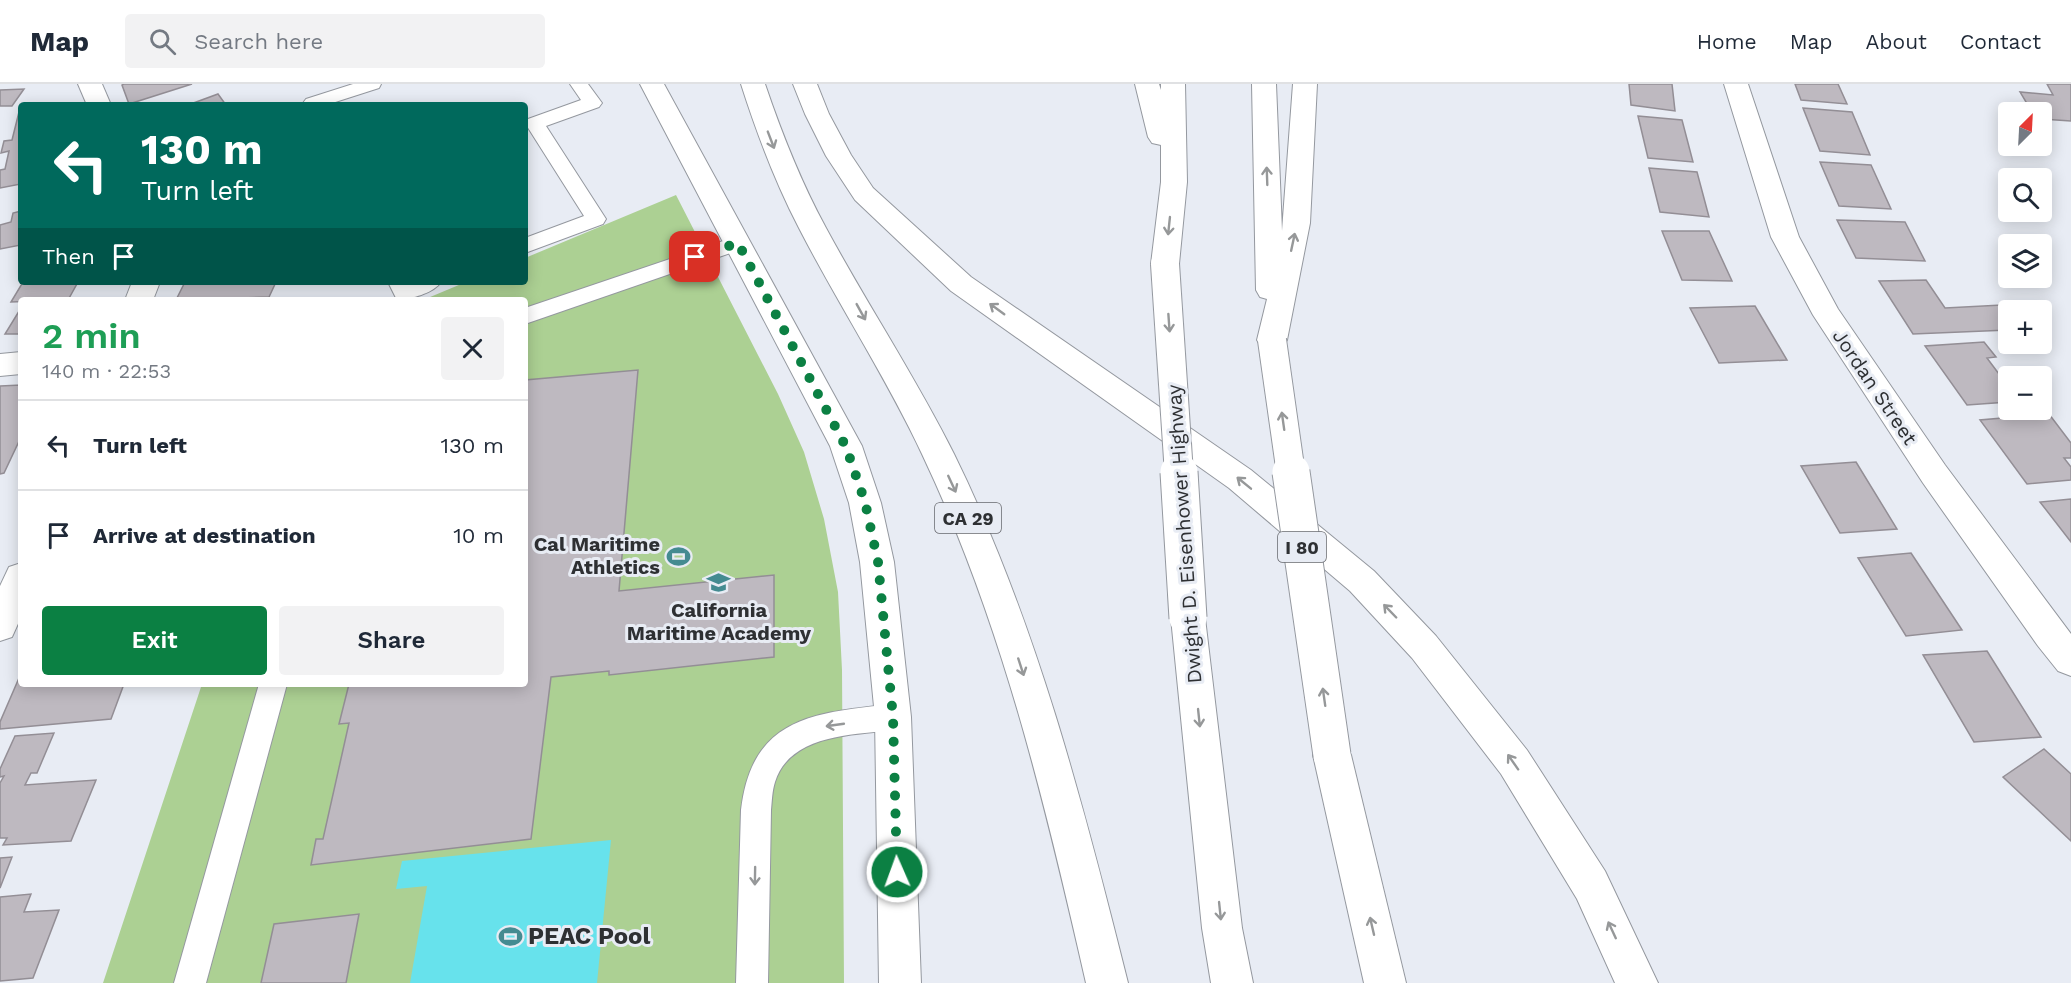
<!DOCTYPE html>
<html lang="en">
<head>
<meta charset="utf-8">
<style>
  body { margin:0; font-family:"Work Sans",sans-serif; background:#f2f2f3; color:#1f2937; height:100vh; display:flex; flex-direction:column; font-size:22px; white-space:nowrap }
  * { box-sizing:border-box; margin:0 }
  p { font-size:20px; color:#747a83 }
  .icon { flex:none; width:33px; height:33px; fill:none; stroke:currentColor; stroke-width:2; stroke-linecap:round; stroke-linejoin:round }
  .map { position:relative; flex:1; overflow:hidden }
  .panel { position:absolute; left:18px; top:213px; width:510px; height:390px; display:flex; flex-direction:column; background:#fff; border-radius:6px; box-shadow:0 3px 15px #0003 }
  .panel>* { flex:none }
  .guide { position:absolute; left:18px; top:18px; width:510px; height:183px; border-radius:6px; box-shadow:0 3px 15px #0003; background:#00695c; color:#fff; overflow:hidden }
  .needle { width:39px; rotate:24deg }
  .buttons { position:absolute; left:1998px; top:18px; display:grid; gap:12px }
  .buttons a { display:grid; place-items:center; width:54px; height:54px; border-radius:6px; background:#fff; box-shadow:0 3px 15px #0003; font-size:30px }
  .pin { position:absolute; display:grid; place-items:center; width:51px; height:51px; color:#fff; margin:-26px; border-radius:12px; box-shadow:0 3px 9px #0006 }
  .me { position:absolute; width:66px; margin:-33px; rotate:358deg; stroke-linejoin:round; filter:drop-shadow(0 0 4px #0008) }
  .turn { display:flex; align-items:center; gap:21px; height:126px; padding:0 24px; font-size:27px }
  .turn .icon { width:78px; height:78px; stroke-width:2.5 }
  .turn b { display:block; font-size:42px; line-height:51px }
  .then { display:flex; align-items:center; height:57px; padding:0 24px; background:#0003; gap:12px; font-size:22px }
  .round { display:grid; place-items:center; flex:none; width:63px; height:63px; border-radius:6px; background:#f2f2f3 }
  .headline { display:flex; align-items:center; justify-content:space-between; height:102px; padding:0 24px }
  h1 { font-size:36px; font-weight:600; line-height:45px; color:#1e9e55 }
  .primary-button { display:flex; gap:12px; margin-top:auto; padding:12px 24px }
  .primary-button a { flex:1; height:69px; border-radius:6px; background:#0b8043; color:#fff; font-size:24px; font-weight:600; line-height:69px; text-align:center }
  .primary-button a+a { background:#f2f2f3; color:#1f2937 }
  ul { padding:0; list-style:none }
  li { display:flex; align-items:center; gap:18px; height:90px; padding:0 24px; border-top:2px solid #e0e1e3 }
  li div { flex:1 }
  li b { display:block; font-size:22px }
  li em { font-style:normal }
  header { display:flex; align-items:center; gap:36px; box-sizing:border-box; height:84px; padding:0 30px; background:#fff; border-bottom:2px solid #e0e1e3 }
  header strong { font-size:28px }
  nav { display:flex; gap:33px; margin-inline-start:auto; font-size:21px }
  .search { width:420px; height:54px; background:#f2f2f3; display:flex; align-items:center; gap:15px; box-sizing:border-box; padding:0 21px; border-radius:6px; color:#747a83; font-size:22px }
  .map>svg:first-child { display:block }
  .green { fill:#acd093 }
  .water { fill:#67e2ec }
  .building { fill:#beb9c0; stroke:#938e95; stroke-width:1.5 }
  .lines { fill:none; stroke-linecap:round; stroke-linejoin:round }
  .service-casing { stroke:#94989f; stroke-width:2 }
  .minor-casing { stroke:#94989f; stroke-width:2 }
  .tertiary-casing { stroke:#94989f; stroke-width:2 }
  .motorway-casing { stroke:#94989f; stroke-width:2 }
  .service { fill:#fff; fill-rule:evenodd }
  .minor { fill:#fff; fill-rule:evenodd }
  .tertiary { fill:#fff; fill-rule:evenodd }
  .motorway { fill:#fff; fill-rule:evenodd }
  .motorway-bridge-far1-casing { stroke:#94989f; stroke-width:30; stroke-linecap:butt }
  .motorway-bridge-casing { stroke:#94989f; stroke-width:39; stroke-linecap:butt }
  .motorway-bridge-far1 { stroke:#fff; stroke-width:28 }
  .motorway-bridge { stroke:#fff; stroke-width:37 }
  .oneway { stroke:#969899 }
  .route { stroke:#0b8043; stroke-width:10; stroke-dasharray:0 18 }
  .labels { text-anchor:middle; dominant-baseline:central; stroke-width:6; stroke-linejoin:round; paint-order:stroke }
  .shield { fill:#e8ecf4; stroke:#66686d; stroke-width:1.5 }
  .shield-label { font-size:18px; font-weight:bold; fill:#2e3033 }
  .street-label { font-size:20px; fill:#2e3033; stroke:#e8ecf4 }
  .poi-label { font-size:20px; font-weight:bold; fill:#2e3033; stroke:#e8ecf4; text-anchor:end }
  .near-poi-label { font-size:24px; font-weight:bold; fill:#2e3033; stroke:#e8ecf4; text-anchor:start }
</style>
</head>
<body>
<header>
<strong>Map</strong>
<div class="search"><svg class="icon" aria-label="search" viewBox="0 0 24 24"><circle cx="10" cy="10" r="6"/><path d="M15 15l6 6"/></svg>Search here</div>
<nav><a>Home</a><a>Map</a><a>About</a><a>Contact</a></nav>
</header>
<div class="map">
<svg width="2071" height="899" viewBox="0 0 2071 899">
  <rect width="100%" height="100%" fill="#e8ecf4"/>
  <path class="green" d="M676,111L778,310L804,368L824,435L838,508L842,586L844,899H103L202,600H525V216H423L466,198H525V174Z"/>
  <path class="water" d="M611,756L597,899H410L427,802L396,805L402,777Z"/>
  <g class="building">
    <path d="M124,0H192L129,20L122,1Z"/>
    <path d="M1629,0H1672L1675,27L1631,21Z"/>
    <path d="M1795,0H1838L1847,20L1801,16Z"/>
    <path d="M2047,0H2071V37L2042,35V28H2032L2020,8L2053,11Z"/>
    <path d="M24,5L12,22H0V6Z"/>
    <path d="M218,10L226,21H188Z"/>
    <path d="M1803,24L1852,28L1870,71L1820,67Z"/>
    <path d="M19,28L21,100L0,104V86L5,85L9,67L1,69L4,57L12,56Z"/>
    <path d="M1638,32L1682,36L1693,78L1648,74Z"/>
    <path d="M1820,78L1871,81L1891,125L1839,122Z"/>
    <path d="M1649,84L1697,88L1709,133L1660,128Z"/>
    <path d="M21,127V161L0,165V141L11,138L13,129Z"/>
    <path d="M1837,136L1905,138L1925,177L1856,174Z"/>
    <path d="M1662,147H1709L1732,197L1682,196Z"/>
    <path d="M1926,196L1945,224L2002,221L2008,230V246L1913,250L1879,197Z"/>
    <path d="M23,198H78L68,216L11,218Z"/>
    <path d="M185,198H276L269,213L176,216Z"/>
    <path d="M1755,222L1787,276L1719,279L1690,224Z"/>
    <path d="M21,224V250H5Z"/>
    <path d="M1984,258L1996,273L1987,274L2008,302V318L1967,321L1925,262Z"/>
    <path d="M638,286L619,507L774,491V573L609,591V587L551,593L531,755L311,781L316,755H323L349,639L339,640L349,600H525V296Z"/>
    <path d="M21,301V353L4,389L0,390V302Z"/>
    <path d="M2049,330L2071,359V374H2064L2071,383V396L2027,400L1980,336Z"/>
    <path d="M1856,378L1897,445L1840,449L1801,382Z"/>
    <path d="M2071,415V458L2040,418Z"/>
    <path d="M1911,469L1962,546L1906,552L1858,474Z"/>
    <path d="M1987,567L2041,653L1974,658L1923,571Z"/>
    <path d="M19,594H21V600H124L111,635L0,645V638Z"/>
    <path d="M54,649L37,689H31L25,701L96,696L71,757L3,761L7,754H0V699L4,692L0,693V685L15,652Z"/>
    <path d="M2044,665L2071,690V757L2003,693Z"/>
    <path d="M12,773L0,804V774Z"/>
    <path d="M31,810L24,828L59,826L33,894L0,897V813Z"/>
    <path d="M359,830L346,899H261L274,840Z"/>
  </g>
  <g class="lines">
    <defs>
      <g id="service">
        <path d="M353,0H381L379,4L326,21H304L303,19L306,15Z"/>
        <path d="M570,0H588L602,19L599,23L546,42L606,135L603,140L525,169V154L584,132L525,39L528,35L581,16Z"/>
        <path d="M738,152L745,154L749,159L745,164L525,240V224Z"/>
        <path d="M388,198H441C434,209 408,217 396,214Z"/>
        <path d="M259,600H287L206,899H174Z"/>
        <path d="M893,620L903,624L907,633L903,642L893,646C853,651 790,650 775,698C772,707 772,717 771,726L768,899H736L741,726C752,632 815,629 893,620Z"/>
      </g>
      <g id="minor">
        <path d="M78,0H102L111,21H87Z"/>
        <path d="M1724,0H1748L1799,153L1838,225L1945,381L2071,550V592L2058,587L2038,562L1923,399L1813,231L1771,153Z"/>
        <path d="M132,198H160L153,216H125Z"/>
        <path d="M21,268V290L0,292V270Z"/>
        <path d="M21,479V533L12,553L0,557V502L9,483Z"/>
      </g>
      <path id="tertiary" d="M640,0H664L862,362L881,419L894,478L911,633L921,899H879L875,633L860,478L849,419L830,362Z"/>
      <g id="motorway">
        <path d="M741,0H765C782,50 801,98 826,144C867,220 915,292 954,370C1036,537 1083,719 1128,899H1086C1045,719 1002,538 922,370C886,293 838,220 799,144C775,98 757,50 741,0Z"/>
        <path d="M793,0H817L829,30L851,71L873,104L971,193L1251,386L1374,487L1436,552L1527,666L1605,787L1658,899H1615L1577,815L1501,690L1412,574L1350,507L1229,404L951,207L855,116L826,72L805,30Z"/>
        <path d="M1135,0H1159L1161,6V0H1185L1187,98L1179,180L1175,187L1165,190L1155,187L1151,180L1161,98V61L1152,59L1148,53Z"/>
        <path d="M1252,0H1276L1282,147L1293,0H1317L1310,139L1287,256L1282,264L1272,267L1262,264L1257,256L1267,215L1260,213L1256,206Z"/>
        <path d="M1188,519L1200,523L1205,534L1242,844L1253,899H1211L1202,844L1171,534L1176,523Z"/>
        <path d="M1332,654L1345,659L1351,671L1406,899H1364L1313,671L1319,659Z"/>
      </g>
    </defs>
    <use href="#service" class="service-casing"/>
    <use href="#minor" class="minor-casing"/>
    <use href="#tertiary" class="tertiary-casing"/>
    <use href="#motorway" class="motorway-casing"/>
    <use href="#service" class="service"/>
    <use href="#minor" class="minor"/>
    <use href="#tertiary" class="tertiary"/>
    <use href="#motorway" class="motorway"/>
    <defs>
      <g id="motorway-bridge-far1">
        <path d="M1165,180L1179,390"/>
        <path d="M1272,256L1291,390"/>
      </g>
      <g id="motorway-bridge">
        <path d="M1179,388L1188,534"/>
        <path d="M1291,388L1332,671"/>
      </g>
    </defs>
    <use href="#motorway-bridge-far1" class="motorway-bridge-far1-casing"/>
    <use href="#motorway-bridge" class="motorway-bridge-casing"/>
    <use href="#motorway-bridge-far1" class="motorway-bridge-far1"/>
    <use href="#motorway-bridge" class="motorway-bridge"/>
  </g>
  <defs><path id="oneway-shaft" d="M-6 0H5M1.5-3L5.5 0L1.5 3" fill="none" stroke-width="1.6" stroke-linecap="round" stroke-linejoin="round" transform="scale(1.5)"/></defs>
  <g class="oneway">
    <use href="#oneway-shaft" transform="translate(771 56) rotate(69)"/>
    <use href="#oneway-shaft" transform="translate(1267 92) rotate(-92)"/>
    <use href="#oneway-shaft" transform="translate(1169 142) rotate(96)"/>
    <use href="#oneway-shaft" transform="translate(1293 158) rotate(-78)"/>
    <use href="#oneway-shaft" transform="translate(997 225) rotate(-144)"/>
    <use href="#oneway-shaft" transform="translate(861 228) rotate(61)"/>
    <use href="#oneway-shaft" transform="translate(1169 239) rotate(86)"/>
    <use href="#oneway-shaft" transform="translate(1283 337) rotate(-98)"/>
    <use href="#oneway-shaft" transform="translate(1244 399) rotate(-141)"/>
    <use href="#oneway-shaft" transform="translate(952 400) rotate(65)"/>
    <use href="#oneway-shaft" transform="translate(1390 527) rotate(-134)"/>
    <use href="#oneway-shaft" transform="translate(1021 583) rotate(72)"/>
    <use href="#oneway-shaft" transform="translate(1324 613) rotate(-98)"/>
    <use href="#oneway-shaft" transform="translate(1199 634) rotate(84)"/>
    <use href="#oneway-shaft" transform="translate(835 641) rotate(172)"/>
    <use href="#oneway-shaft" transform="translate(1513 678) rotate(-125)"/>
    <use href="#oneway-shaft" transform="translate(755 792) rotate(91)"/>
    <use href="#oneway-shaft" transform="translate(1220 827) rotate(84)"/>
    <use href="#oneway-shaft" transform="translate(1372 842) rotate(-103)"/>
    <use href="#oneway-shaft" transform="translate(1612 846) rotate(-115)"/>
  </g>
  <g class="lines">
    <path class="route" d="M695,173L738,159L846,363L865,418L878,478L893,633L897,788"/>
  </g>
  <defs>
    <symbol id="stadium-bare" viewBox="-9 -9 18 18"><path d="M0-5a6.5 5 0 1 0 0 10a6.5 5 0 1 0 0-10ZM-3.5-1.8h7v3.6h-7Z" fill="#448b91" stroke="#e8ecf4" stroke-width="2.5" paint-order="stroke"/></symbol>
    <symbol id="university-bare" viewBox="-9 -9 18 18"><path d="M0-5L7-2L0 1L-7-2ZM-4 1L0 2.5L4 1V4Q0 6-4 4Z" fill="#448b91" stroke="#e8ecf4" stroke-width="2.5" paint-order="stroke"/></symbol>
  </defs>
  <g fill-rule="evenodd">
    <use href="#stadium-bare" x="662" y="456" width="33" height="33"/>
    <use href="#university-bare" x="702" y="482" width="33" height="33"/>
    <use href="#stadium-bare" x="494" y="836" width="33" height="33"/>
  </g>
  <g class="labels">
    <g class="shield">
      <rect x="935" y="419" width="66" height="30" rx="4.5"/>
      <rect x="1278" y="448" width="48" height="30" rx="4.5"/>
    </g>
    <g class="shield-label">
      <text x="968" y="434">CA 29</text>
      <text x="1302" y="463">I 80</text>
    </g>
    <g class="street-label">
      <text transform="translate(1875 303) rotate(56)">Jordan Street</text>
      <text transform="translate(1184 450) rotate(-94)">Dwight D. Eisenhower Highway</text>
    </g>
    <g class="poi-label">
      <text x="660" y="460">Cal Maritime<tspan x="660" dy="23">Athletics</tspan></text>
      <text x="719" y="526" text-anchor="middle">California<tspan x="719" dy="23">Maritime Academy</tspan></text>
    </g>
    <g class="near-poi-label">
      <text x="528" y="852">PEAC Pool</text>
    </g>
  </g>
</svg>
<div class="buttons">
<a><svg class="needle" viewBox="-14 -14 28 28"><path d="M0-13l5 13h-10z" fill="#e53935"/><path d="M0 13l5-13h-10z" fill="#747a83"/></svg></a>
<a><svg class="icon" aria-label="search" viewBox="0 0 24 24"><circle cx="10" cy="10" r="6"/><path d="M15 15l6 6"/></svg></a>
<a><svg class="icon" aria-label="layers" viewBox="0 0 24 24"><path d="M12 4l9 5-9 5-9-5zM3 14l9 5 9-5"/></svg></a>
<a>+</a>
<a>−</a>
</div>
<div class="pin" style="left:695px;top:173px;background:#d93025"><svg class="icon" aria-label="arrive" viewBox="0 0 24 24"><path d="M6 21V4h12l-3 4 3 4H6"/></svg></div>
<svg class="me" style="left:897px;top:788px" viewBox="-20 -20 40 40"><circle r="17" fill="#0b8043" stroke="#fff" stroke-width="3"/><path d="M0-11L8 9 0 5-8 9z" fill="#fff"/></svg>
<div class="guide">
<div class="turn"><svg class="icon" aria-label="left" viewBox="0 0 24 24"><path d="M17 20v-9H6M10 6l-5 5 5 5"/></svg><div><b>130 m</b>Turn left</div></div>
<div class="then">Then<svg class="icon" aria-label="arrive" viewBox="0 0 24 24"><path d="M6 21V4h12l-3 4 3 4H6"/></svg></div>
</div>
<section class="panel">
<div class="headline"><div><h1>2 min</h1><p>140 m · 22:53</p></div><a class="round"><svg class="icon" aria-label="close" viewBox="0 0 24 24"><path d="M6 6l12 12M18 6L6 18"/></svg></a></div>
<ul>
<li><svg class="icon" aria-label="left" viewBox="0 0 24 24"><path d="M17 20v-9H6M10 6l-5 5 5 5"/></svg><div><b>Turn left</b></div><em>130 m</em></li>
<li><svg class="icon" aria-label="arrive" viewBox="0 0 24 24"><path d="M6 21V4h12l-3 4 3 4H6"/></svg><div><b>Arrive at destination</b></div><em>10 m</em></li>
</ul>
<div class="primary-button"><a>Exit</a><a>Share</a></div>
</section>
</div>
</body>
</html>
